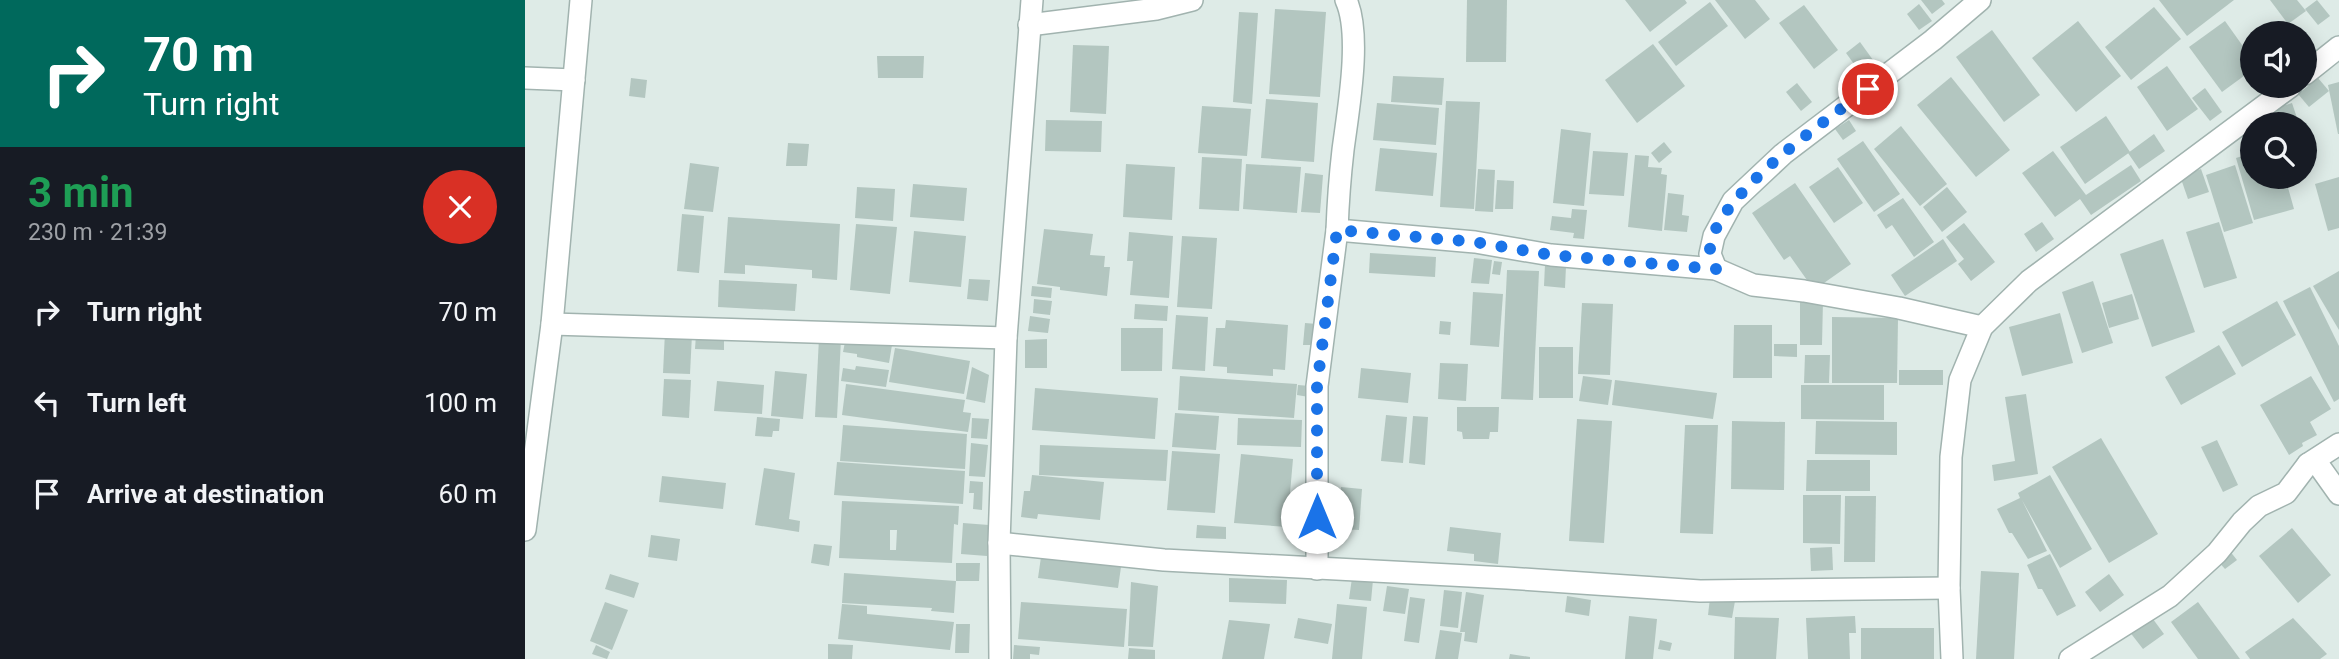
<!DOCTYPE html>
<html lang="en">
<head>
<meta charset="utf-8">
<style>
  body { margin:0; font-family:Roboto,sans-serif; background:#242831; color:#f1f3f6; height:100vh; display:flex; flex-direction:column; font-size:26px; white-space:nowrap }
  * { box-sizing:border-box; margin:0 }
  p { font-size:23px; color:#9ea1a6 }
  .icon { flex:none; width:38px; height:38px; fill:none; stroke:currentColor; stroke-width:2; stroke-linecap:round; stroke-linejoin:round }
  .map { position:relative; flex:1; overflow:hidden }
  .details { display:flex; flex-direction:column; background:#171b24; width:525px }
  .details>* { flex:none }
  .hud { background:#00695c; color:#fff; overflow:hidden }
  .fabs { position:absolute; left:1715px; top:21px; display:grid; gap:14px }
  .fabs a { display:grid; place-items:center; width:77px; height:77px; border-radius:50%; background:#171b24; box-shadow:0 4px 18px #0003; font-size:35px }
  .pin { position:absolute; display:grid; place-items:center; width:60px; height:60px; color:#fff; margin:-30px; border:4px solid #fff; border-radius:50%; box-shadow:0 2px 7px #0007 }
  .me { position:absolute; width:77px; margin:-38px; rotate:0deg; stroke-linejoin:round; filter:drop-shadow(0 0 5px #0008) }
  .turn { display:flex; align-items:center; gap:24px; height:147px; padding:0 28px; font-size:32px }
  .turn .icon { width:91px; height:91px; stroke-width:2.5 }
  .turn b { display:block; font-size:49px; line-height:60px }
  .round { display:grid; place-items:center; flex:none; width:74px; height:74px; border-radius:37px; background:#242831 }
  .overview { display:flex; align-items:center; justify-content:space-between; height:119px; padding:0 28px }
  h1 { font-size:42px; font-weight:700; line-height:52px; color:#1e9e55 }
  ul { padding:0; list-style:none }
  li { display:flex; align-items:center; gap:21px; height:91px; padding:0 28px }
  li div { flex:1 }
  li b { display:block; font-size:26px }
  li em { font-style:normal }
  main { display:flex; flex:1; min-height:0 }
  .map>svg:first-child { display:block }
  .building { fill:#b3c6c0; fill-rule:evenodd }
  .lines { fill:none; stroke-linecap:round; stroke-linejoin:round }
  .street-casing { stroke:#a1b3af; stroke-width:24 }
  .street { stroke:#fff; stroke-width:21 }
  .route { stroke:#1a73e8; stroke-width:12; stroke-dasharray:0 21.6 }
</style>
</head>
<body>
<main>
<section class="details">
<div class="hud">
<div class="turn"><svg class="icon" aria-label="right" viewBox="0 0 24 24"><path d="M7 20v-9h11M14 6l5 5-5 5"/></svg><div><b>70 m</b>Turn right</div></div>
</div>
<div class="overview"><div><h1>3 min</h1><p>230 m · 21:39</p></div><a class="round" style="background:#d93025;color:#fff"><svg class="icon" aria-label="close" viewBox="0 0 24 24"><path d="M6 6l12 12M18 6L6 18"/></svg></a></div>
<ul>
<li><svg class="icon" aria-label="right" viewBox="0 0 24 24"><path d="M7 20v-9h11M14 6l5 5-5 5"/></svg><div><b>Turn right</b></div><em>70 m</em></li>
<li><svg class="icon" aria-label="left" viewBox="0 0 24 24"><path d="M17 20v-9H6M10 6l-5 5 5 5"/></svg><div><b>Turn left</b></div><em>100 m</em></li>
<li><svg class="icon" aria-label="arrive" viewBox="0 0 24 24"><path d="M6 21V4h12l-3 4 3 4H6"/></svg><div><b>Arrive at destination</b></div><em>60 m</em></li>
</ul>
</section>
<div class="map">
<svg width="1814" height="659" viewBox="0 0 1814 659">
  <rect width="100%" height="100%" fill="#deebe7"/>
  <g class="building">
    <path d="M942,0H982L981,62H941Z"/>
    <path d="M1100,0H1160L1162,3L1125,32Z"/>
    <path d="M1190,0H1230L1245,19L1220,39Z"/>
    <path d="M1396,0H1417L1420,4L1407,14Z"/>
    <path d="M1634,0H1709L1662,36Z"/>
    <path d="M1745,0H1772L1781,11L1763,24Z"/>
    <path d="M1792,0L1805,16L1793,25L1780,9Z"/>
    <path d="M1185,2L1203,26L1151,66L1133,42Z"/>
    <path d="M1394,4L1407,21L1394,30L1382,14Z"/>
    <path d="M1279,5L1313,50L1289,69L1254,23Z"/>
    <path d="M1629,7L1656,39L1606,80L1580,47Z"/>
    <path d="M750,9L801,12L795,97L744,94Z"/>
    <path d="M714,12L733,13L727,104L708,102Z"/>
    <path d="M1553,21L1596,76L1551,112L1507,58Z"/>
    <path d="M1700,21L1727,59V70L1697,92L1664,47Z"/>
    <path d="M1467,30L1515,95L1479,122L1431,57Z"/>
    <path d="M1335,42L1348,60L1334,71L1321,53Z"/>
    <path d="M1128,44L1160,86L1112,123L1080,80Z"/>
    <path d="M548,45L584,46L581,114L545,112Z"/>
    <path d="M352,56H399L398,78H353Z"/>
    <path d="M1642,66L1673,109L1642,131L1612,87Z"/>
    <path d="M868,76L919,78L917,105L866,102Z"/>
    <path d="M1426,77L1485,150L1451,177L1392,105Z"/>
    <path d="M106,78L122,80L120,98L104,96Z"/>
    <path d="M1793,78L1804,91L1784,107L1773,94Z"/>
    <path d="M1814,82V134H1813L1803,85Z"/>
    <path d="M1272,83L1287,102L1276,111L1261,92Z"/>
    <path d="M1680,88L1697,112L1685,121L1667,98Z"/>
    <path d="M741,99L793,103L789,162L736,158Z"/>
    <path d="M921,101L955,102L949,209L915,207Z"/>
    <path d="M852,103L914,108L911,145L848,140Z"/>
    <path d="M1767,103L1774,124H1756L1751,108Z"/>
    <path d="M677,106L726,109L722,156L673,153Z"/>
    <path d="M1581,116L1605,152L1560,184L1535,147Z"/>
    <path d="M521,120L577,121L576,152L520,151Z"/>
    <path d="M1324,120L1331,131L1318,140L1310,129Z"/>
    <path d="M1376,126L1422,184L1395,206L1349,149Z"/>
    <path d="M1036,129L1066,133L1059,206L1028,203Z"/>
    <path d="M1629,134L1640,151L1614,169L1603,153Z"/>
    <path d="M1338,141L1375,194L1349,212L1312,159Z"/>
    <path d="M1139,142L1147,152L1134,163L1126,153Z"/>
    <path d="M263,143L284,144L282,166H261Z"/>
    <path d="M855,148L912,153L908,196L850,191Z"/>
    <path d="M1068,151L1103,153L1099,196L1064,194Z"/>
    <path d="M1528,151L1561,195L1606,165L1616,181L1566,215L1555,199L1530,217L1497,173Z"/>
    <path d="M1727,153V177H1760L1769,209L1729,220L1711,158Z"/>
    <path d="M1110,155L1124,156L1123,167L1137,168L1136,174L1142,175L1137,231L1103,227Z"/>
    <path d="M677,157L717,159L714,211L674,209Z"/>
    <path d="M165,163L194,167L188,212L159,209Z"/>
    <path d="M601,164L650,167L647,220L598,217Z"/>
    <path d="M721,164L776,167L772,213L718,209Z"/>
    <path d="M1710,165L1728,223L1699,232L1681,175Z"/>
    <path d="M1313,167L1338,203L1309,223L1284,187Z"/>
    <path d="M953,169L970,170L968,212L950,211Z"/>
    <path d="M1676,169L1684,192L1663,199L1655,176Z"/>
    <path d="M780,173L798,175L795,213L776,212Z"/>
    <path d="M1814,177V228L1803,231L1790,184Z"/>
    <path d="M972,180L989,181L988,209H970Z"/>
    <path d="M1270,183L1326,264L1289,290L1265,256L1259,260L1227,213Z"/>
    <path d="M388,184L442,188L439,221L385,217Z"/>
    <path d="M332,187L370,189L368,221L330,218Z"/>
    <path d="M1422,187L1442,212L1417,232L1398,207Z"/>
    <path d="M1143,193L1159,195L1157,215L1164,216L1162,232L1139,230Z"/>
    <path d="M1378,198L1409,242L1389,257L1367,225L1361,229L1352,215Z"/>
    <path d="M1047,209L1062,210L1059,239L1048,238L1049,233L1025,230L1027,216L1046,218Z"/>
    <path d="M157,214L179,216L174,273L152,271Z"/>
    <path d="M203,217L315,224L312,280L287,278V270L220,265V274L199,273Z"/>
    <path d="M1517,222L1529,239L1511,252L1499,234Z"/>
    <path d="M1694,222L1712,278L1679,288L1661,232Z"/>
    <path d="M1439,223L1470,262L1446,281L1433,264L1439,259L1421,237Z"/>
    <path d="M331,224L372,227L365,294L325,290Z"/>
    <path d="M519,229L568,234L565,255L580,256L579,267H585L582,296L535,290V287L512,284Z"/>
    <path d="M389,231L441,236L436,287L384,282Z"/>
    <path d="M604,232L648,236L644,298L605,295L608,261H602Z"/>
    <path d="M657,236L692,238L687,309L652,307Z"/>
    <path d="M1418,239L1432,261L1380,296L1366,275Z"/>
    <path d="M1638,239L1670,332L1627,347L1595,254Z"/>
    <path d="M845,253L911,257L910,277L844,273Z"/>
    <path d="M949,258L967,260L964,284L946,283Z"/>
    <path d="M969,261L977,262L975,275L967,274Z"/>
    <path d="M1020,264L1041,266L1040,288L1019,286Z"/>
    <path d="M982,270L1014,271L1008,400L976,399Z"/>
    <path d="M1814,271V330L1788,286Z"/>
    <path d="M444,279L465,280L463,301L442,299Z"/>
    <path d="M194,280L272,284L270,311L193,307Z"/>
    <path d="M1568,281L1588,343L1557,353L1537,292Z"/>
    <path d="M507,286L527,288L526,298L506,296Z"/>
    <path d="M1785,287L1814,346V399L1809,402L1758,301Z"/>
    <path d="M948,292L978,294L974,347L945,345Z"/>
    <path d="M1607,294L1614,319L1584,328L1577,303Z"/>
    <path d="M509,299L527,301L525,315L508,313Z"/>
    <path d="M1275,300H1298L1297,345H1275Z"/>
    <path d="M1752,301L1771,335L1717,367L1697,332Z"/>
    <path d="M1057,303L1088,304L1085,375L1053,374Z"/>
    <path d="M610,304L643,306L642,321L609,319Z"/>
    <path d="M1535,313L1548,363L1497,376L1484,327Z"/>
    <path d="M651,315L683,317L680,371L647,369Z"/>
    <path d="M505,316L525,319L523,333L503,331Z"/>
    <path d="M1307,317L1373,318L1372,383H1307Z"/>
    <path d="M701,320L763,325L760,370L748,369V376L702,373V367L688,366L691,328H700Z"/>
    <path d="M915,321L926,322L925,335L914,334Z"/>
    <path d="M780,323L792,324L790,345H778Z"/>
    <path d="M1209,325H1247V378H1208Z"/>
    <path d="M596,328H638L637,371H596Z"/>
    <path d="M140,332L167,334L165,374L138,373Z"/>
    <path d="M171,335L199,337V350L170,349Z"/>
    <path d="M321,337L367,345L364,363L332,357V354L318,352Z"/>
    <path d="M294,338L316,339L312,418L290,417Z"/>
    <path d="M522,339V368H500V340Z"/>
    <path d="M1249,344H1272V357L1249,356Z"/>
    <path d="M1694,345L1711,374L1656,405L1640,377Z"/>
    <rect x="1014" y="347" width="34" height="51"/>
    <path d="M370,348L445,361L439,394L364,382Z"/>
    <path d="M1280,355H1305L1304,383H1279Z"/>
    <path d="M915,363L943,364L941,401L913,399Z"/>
    <path d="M331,366L364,370L361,387L316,381L318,368L330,370Z"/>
    <path d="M447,367L464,375L460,403L441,399Z"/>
    <path d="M836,368L886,373L883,403L833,398Z"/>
    <rect x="1374" y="370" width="44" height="15"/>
    <path d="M250,371L282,374L278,419L246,416Z"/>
    <path d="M655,376L772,384L769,418L653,410Z"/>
    <path d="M1058,376L1087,380L1083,405L1054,401Z"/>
    <path d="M1786,376L1806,409L1785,422L1792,435L1777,443L1778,446L1764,455L1735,405Z"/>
    <path d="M139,379L166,380L164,418L137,416Z"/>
    <path d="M1090,380L1192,393L1188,419L1087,405Z"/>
    <path d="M192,381L239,385L237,414L189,411Z"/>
    <path d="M321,384L440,400L438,412L446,413L443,432L317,415Z"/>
    <path d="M773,385L785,386L784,397L772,395Z"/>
    <path d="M1276,385H1359V420L1276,419Z"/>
    <path d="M510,388L633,398L630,439L507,430Z"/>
    <path d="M1501,394L1513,474L1469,481L1467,465L1490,461L1480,397Z"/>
    <path d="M932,407H974L973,432H965L964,439H938L937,432L932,431Z"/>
    <path d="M650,413L694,416L691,450L647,447Z"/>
    <path d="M861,415L882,417L878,463L856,461Z"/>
    <path d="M888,416L903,417L900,465L884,463Z"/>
    <path d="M232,417L255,419L254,431H248L247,437L230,436Z"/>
    <path d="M447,418L464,419L462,439L446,438Z"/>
    <path d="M713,418L777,420L776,447L712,445Z"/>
    <path d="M1052,419L1087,421L1079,543L1044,541Z"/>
    <path d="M1207,421L1260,422L1259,490L1206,489Z"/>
    <path d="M1291,421L1372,422V455L1290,454Z"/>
    <path d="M318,425L442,434L440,469L315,461Z"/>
    <path d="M1160,425H1193L1188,534L1155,533Z"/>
    <path d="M1576,438L1633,534L1584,563L1527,467Z"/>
    <path d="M1692,440L1713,485L1698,492L1676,447Z"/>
    <path d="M446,443L463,445L460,477L444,476Z"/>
    <path d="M515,445L643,450L641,481L514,475Z"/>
    <path d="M647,451L695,454L690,513L642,510Z"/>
    <path d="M716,454L768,459L762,527L709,523Z"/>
    <path d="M1282,460H1345V491H1281Z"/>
    <path d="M312,462L440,471L438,504L309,495Z"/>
    <path d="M239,468L270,473L264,519L275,521L274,532L230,525Z"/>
    <path d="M507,475L579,482L575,520L513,514L512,519L496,517L499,491H505Z"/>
    <path d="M1525,475L1567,549L1535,568L1497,500L1522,551L1503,559L1487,533H1484L1472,509L1495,498L1493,493Z"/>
    <path d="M137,476L201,483L198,509L134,502Z"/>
    <path d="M445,481L458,482L457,510L448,509L449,493H444Z"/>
    <path d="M816,487L837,489L834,530L813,529Z"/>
    <path d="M1278,495H1316L1315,544L1278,543Z"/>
    <path d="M1320,496H1351L1350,562H1319Z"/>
    <path d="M317,501L434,506L433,525L429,524L427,563L314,558ZM365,530H372L371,550H365Z"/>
    <path d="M438,523L464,525L462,556L436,554Z"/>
    <path d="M672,525L701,527V539L671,538Z"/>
    <path d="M925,527L976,533L973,564L949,561V554L922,551Z"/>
    <path d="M1767,528L1806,575L1773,603L1734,556Z"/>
    <path d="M126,535L155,539L152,561L123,557Z"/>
    <path d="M289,544L307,546L304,566L286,563Z"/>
    <path d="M1307,547L1308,570L1286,571L1285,548Z"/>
    <path d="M1704,550L1712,560L1700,569L1692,560Z"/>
    <path d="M1525,554L1551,606L1532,616L1517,589H1513L1502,565Z"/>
    <path d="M516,557L596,567L593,588L513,578Z"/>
    <path d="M431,563H455L454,581H431Z"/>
    <path d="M1456,571L1494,573L1489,659H1451Z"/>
    <path d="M319,573L431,581L429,613L406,611L407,608L317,603Z"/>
    <path d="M85,574L114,583L109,598L80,589Z"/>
    <path d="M1584,574L1599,595L1575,612L1560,592Z"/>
    <path d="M704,578L762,580L761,604L704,602Z"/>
    <path d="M827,578L848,580L846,601L824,599Z"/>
    <path d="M606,582L633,586L628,647L603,646Z"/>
    <path d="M862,586L884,589L880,614L858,611Z"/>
    <path d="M919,590L937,592L933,628L915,626Z"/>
    <path d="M941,592L959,595L952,643L939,641L940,632H935Z"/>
    <path d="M1042,596L1066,600L1064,616L1040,612Z"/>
    <path d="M885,597L900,599L894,643L879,641Z"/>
    <path d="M1185,598L1210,601L1207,618L1183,615Z"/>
    <path d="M80,602L103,610L87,650L65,641Z"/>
    <path d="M496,602L602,609L599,647L493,639Z"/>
    <path d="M1673,602L1715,659H1673L1646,622Z"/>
    <path d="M317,604L342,606V614L429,622L425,650L313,639Z"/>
    <path d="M812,604L842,607L837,659H807Z"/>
    <path d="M1625,615L1639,634L1618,649L1604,631Z"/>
    <path d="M1104,616L1132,619L1128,659H1100Z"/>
    <path d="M1330,616L1331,633H1324L1325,659H1283L1281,618Z"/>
    <path d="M1210,617L1254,618L1251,659H1209Z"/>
    <path d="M773,618L807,624L803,644L769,638Z"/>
    <path d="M1768,618L1802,654L1795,659H1725L1720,652Z"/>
    <path d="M704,620L745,624L739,659H697Z"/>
    <path d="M431,624H445L444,653H430Z"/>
    <rect x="1336" y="628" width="73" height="31"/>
    <path d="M915,630L937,633L933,659H910Z"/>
    <path d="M1135,640L1147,643L1145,651L1133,649Z"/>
    <path d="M303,644L328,645L327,659H303Z"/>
    <path d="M71,645L85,652L82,659L67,654Z"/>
    <path d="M489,645L515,647L514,655L505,654V659H488Z"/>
    <path d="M604,648L630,650V659H603Z"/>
    <path d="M985,654L1005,657V659H984Z"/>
  </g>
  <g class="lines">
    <defs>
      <g id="street">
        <path d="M821,0C837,35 823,111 818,150C815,176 813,203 812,230L950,242L1026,255L1191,269L1228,285L1279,291L1374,308L1457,327"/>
        <path d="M504,25L631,9L667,0"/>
        <path d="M1780,74L1814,47"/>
        <path d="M0,78L49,80"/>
        <path d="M1191,269L1185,254L1189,236L1208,201L1258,154L1408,40L1455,0"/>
        <path d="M27,324L481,338"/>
        <path d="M1783,464L1792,463L1814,494"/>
        <path d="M0,530L27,324L56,0"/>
        <path d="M474,543L639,560L982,578L1175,591L1424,588"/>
        <path d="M792,569V386L812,230"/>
        <path d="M475,659L474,543L481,338L507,0"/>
        <path d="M1427,659L1424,588L1426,457L1435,380L1457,327L1504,281L1766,86"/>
        <path d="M1545,659L1645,596L1692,553L1717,522L1734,506L1761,493L1783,464L1814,444"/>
      </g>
    </defs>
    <use href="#street" class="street-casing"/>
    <use href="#street" class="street"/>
  </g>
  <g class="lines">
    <path class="route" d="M792,517V386L812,230L950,242L1026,255L1191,269C1189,265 1185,258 1185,254C1181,201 1305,118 1343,89"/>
  </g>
</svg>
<div class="fabs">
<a><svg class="icon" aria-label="sound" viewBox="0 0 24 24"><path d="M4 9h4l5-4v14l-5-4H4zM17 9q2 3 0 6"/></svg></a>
<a><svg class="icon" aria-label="search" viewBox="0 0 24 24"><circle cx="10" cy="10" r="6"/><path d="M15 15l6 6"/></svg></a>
</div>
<div class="pin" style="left:1343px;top:89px;background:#d93025"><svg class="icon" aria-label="arrive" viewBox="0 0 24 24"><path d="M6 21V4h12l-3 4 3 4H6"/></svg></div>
<svg class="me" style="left:792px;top:517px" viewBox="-20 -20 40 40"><circle r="19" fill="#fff"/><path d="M0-13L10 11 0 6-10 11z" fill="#1a73e8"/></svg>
</div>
</main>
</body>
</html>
